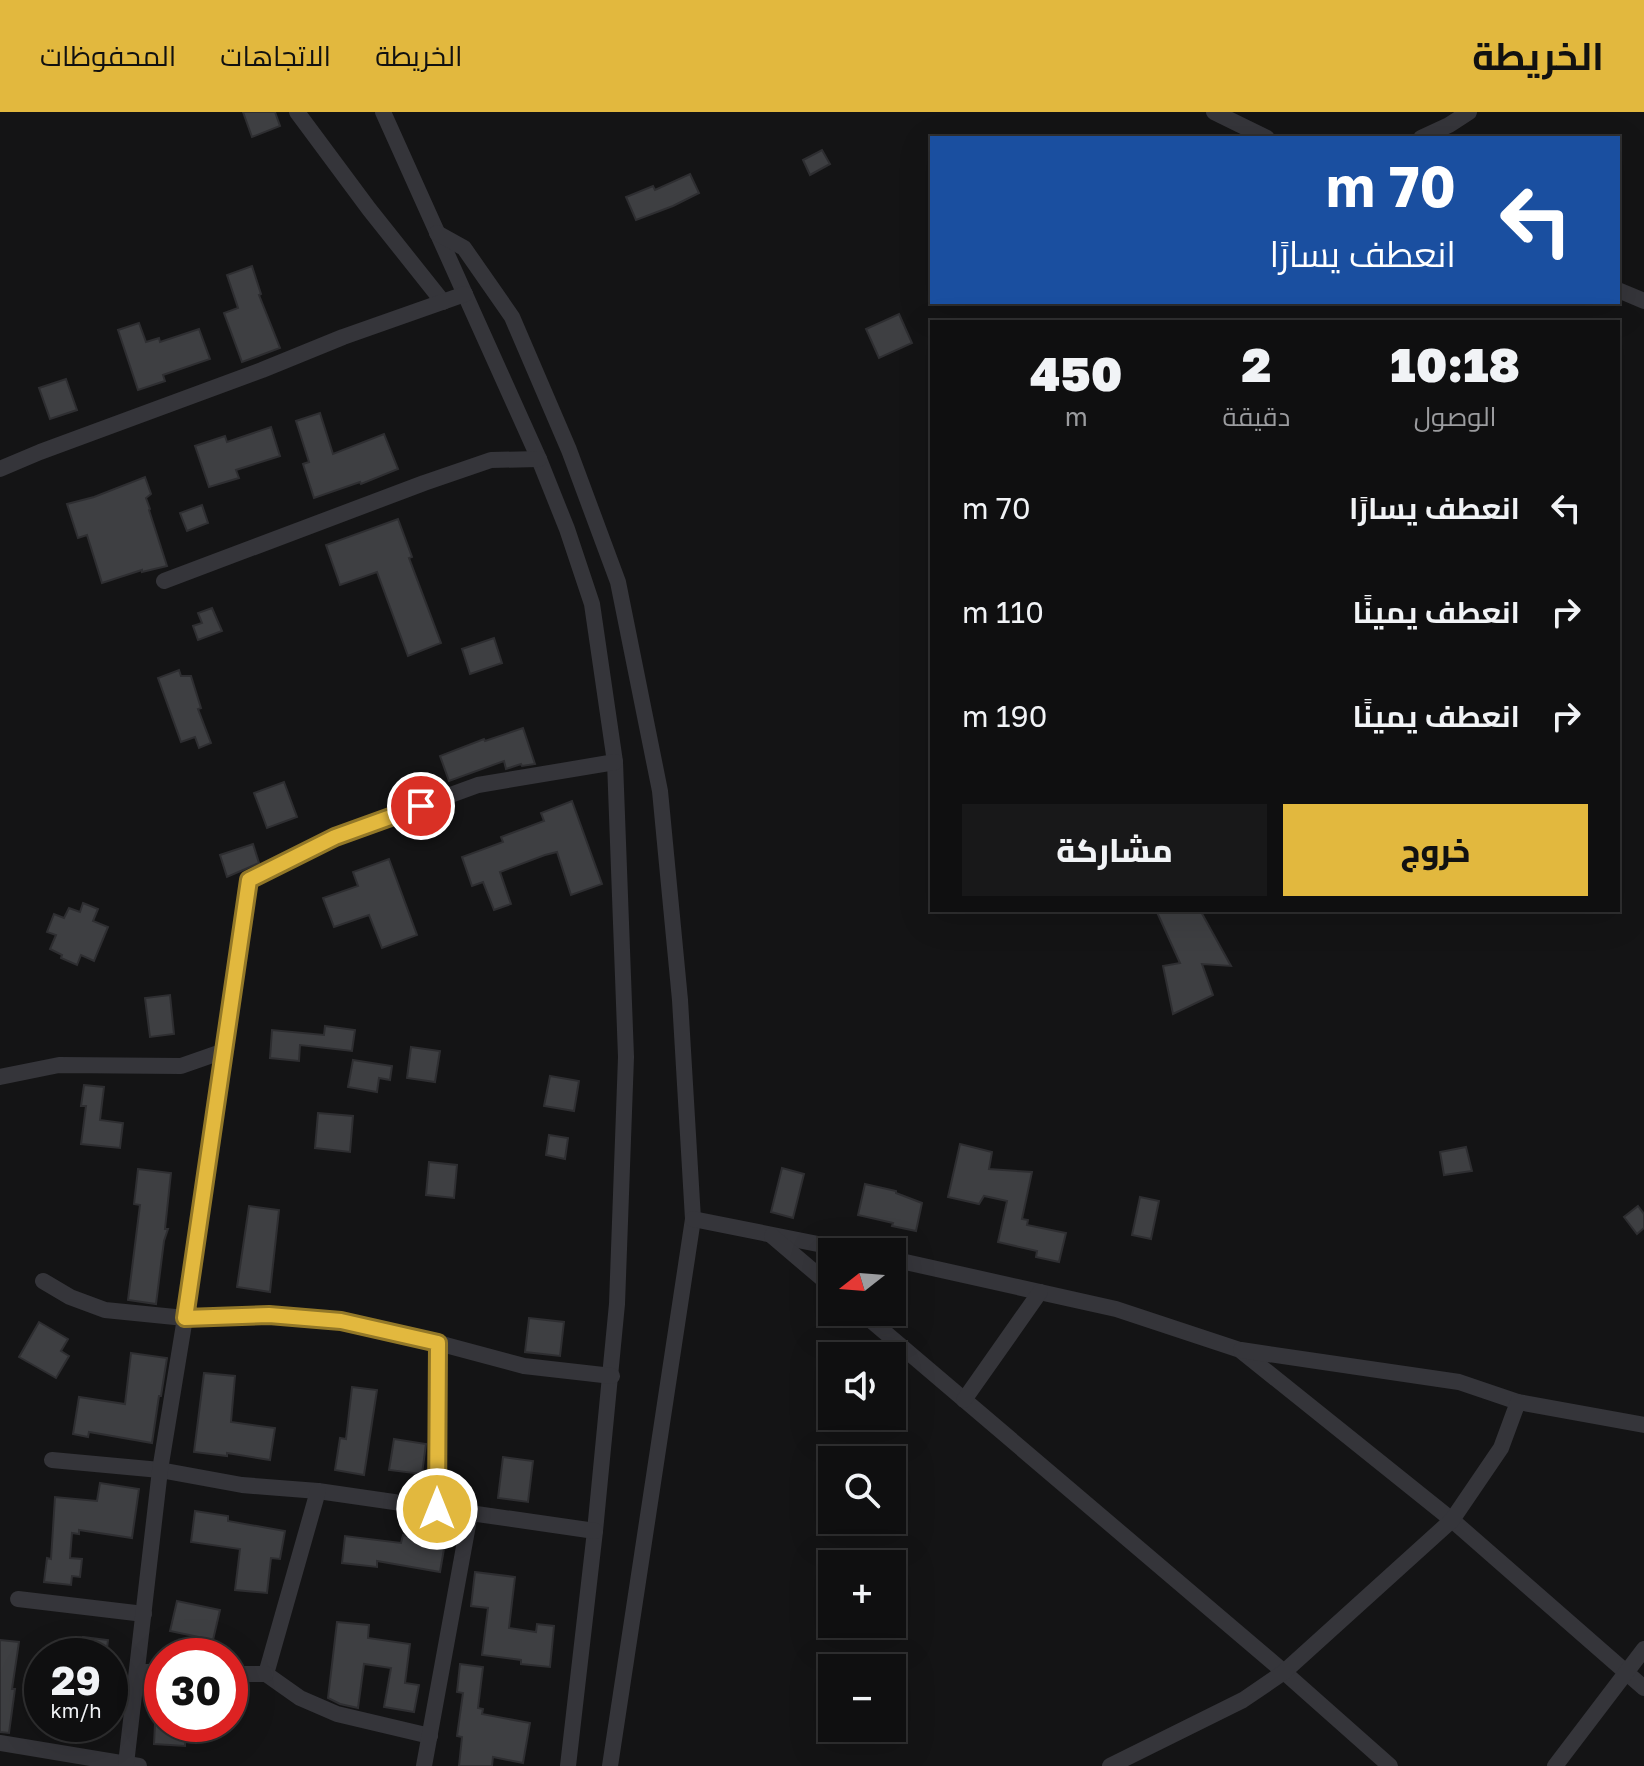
<!DOCTYPE html>
<html lang="ar">
<head>
<meta charset="utf-8">
<style>
  body { margin:0; font-family:"Golos Text",Cairo,sans-serif; background:#181819; color:#f1f3f6; direction:rtl; height:100vh; display:flex; flex-direction:column; font-size:30px; white-space:nowrap }
  * { box-sizing:border-box; margin:0 }
  p { font-size:26px; color:#9b9c9f }
  .icon { flex:none; width:44px; height:44px; fill:none; stroke:currentColor; stroke-width:2; stroke-linecap:round; stroke-linejoin:round }
  .map { position:relative; flex:1; overflow:hidden; direction:ltr }
  .panel { position:absolute; left:930px; top:208px; width:690px; height:592px; display:flex; flex-direction:column; background:#0f0f10; border-radius:0px; box-shadow:0 8px 32px #0002,0 0 0 2px #2f2f30; direction:rtl }
  .panel>* { flex:none }
  .hud { position:absolute; left:930px; top:24px; width:690px; height:168px; border-radius:0px; box-shadow:0 8px 32px #0002,0 0 0 2px #2f2f30; direction:rtl; background:#1a4fa0; color:#fff; overflow:hidden }
  .needle { width:52px; rotate:253deg }
  .buttons { position:absolute; left:818px; top:1126px; display:grid; gap:16px }
  .buttons a { display:grid; place-items:center; width:88px; height:88px; border-radius:0px; background:#0f0f10; box-shadow:0 8px 32px #0002,0 0 0 2px #2f2f30; font-size:40px }
  .speed { position:absolute; left:24px; top:1526px; display:flex; gap:16px; font-size:40px; font-weight:700; text-align:center }
  .speed>* { display:grid; place-content:center; width:104px; height:104px; border-radius:50%; background:#0f0f10; box-shadow:0 8px 32px #0002,0 0 0 2px #2f2f30; line-height:1 }
  .speed small { font-size:20px; font-weight:400 }
  .speed .limit { border:12px solid #d22; background:#fff; color:#111 }
  .pin { position:absolute; display:grid; place-items:center; width:68px; height:68px; color:#fff; margin:-34px; border:4px solid #fff; border-radius:50%; box-shadow:0 2px 8px #0007 }
  .me { position:absolute; width:88px; margin:-44px; rotate:0deg; stroke-linejoin:round; filter:drop-shadow(0 0 6px #0008) }
  .turn { display:flex; align-items:center; gap:28px; height:168px; padding:0 32px; font-size:36px }
  .turn .icon { width:104px; height:104px; stroke-width:2.5 }
  .turn b { display:block; font-size:56px; line-height:68px }
  .eta { display:flex; justify-content:space-evenly; align-items:center; height:136px; text-align:center }
  .eta b { font-size:48px; font-weight:800; line-height:56px }
  .button { display:flex; gap:16px; margin-top:auto; padding:16px 32px }
  .button a { flex:1; height:92px; border-radius:0px; background:#e2b83e; color:#111; font-size:32px; font-weight:800; line-height:92px; text-align:center }
  .button a+a { background:#181819; color:#f1f3f6 }
  ul { padding:0; list-style:none }
  li { display:flex; align-items:center; gap:24px; height:104px; padding:0 32px }
  li div { flex:1 }
  li b { display:block; font-size:30px }
  li em { font-style:normal }
  header { display:flex; align-items:center; gap:48px; box-sizing:border-box; height:112px; padding:0 40px; background:#e2b83e; color:#111 }
  header strong { font-size:38px }
  nav { display:flex; gap:44px; margin-inline-start:auto; font-size:28px }
  .map>svg:first-child { display:block }
  .building { fill:#3e3f42; stroke:#2e2e31; stroke-width:2 }
  .lines { fill:none; stroke-linecap:round; stroke-linejoin:round }
  .minor { stroke:#35353a; stroke-width:16 }
  .route-casing { stroke:#937828; stroke-width:20 }
  .route { stroke:#e2b83e; stroke-width:14 }
</style>
</head>
<body>
<header>
<strong>الخريطة</strong>
<nav><a>الخريطة</a><a>الاتجاهات</a><a>المحفوظات</a></nav>
</header>
<div class="map">
<svg width="1644" height="1654" viewBox="0 0 1644 1654">
  <rect width="100%" height="100%" fill="#141415"/>
  <g class="building">
    <path d="M243,0H275L280,14L252,25Z"/>
    <path d="M822,38L830,52L810,63L803,48Z"/>
    <path d="M690,62L699,81L673,94L636,108L626,85L653,74L655,78Z"/>
    <path d="M252,154L261,182L259,183L280,236L242,250L224,201L238,196L227,163Z"/>
    <path d="M899,202L912,231L879,246L866,217Z"/>
    <path d="M139,211L146,230L159,226L160,230L199,217L210,247L163,263L165,269L138,278L118,218Z"/>
    <path d="M66,267L77,298L50,307L39,276Z"/>
    <path d="M320,301L333,342L384,322L398,357L361,372L360,370L314,386L303,352L309,350L296,309Z"/>
    <path d="M271,315L280,344L236,358L239,366L209,375L195,334L225,324L227,330Z"/>
    <path d="M145,365L151,382L146,386L150,397L149,398L167,454L142,460V458L102,471L87,423L78,426L67,392L94,385Z"/>
    <path d="M202,393L208,411L187,419L180,401Z"/>
    <path d="M398,407L412,445L409,446L441,531L408,544L377,460L340,473L326,433Z"/>
    <path d="M212,496L222,519L198,528L193,514L202,511L198,501Z"/>
    <path d="M494,526L502,551L470,562L462,537Z"/>
    <path d="M179,558L181,564H191L201,596L198,597L211,631L199,636L195,625L181,630L158,566Z"/>
    <path d="M523,616L535,652L522,654L521,652L506,657L504,649L449,669L440,644L484,627L485,629Z"/>
    <path d="M284,670L297,705L267,716L254,681Z"/>
    <path d="M572,689L602,772L571,783L557,740L545,743L500,760L511,792L494,798L483,770L472,774L462,745L503,730L501,725L544,709L541,701Z"/>
    <path d="M253,732L259,751L227,765L220,743Z"/>
    <path d="M389,747L417,823L382,836L369,803L334,815L323,786L358,774L353,760Z"/>
    <path d="M83,791L98,797L93,809L108,815L94,849L81,843L77,853L61,846L62,843L50,837L56,823L47,820L54,802L64,806L69,796L80,800Z"/>
    <path d="M1156,798H1200L1231,854L1202,852L1213,883L1173,902L1163,854L1180,851Z"/>
    <path d="M170,883L174,922L150,925L145,886Z"/>
    <path d="M325,914L355,918L352,939L300,933L299,949L270,946L272,918L324,923Z"/>
    <path d="M411,935L440,939L435,970L407,966Z"/>
    <path d="M353,948L392,954L390,968L379,966L377,980L348,975Z"/>
    <path d="M550,964L579,969L574,999L544,994Z"/>
    <path d="M84,973L104,975L100,1008L123,1011L120,1036L81,1032L86,994H81Z"/>
    <path d="M318,1001L353,1004L350,1040L315,1036Z"/>
    <path d="M549,1023L568,1026L565,1047L546,1043Z"/>
    <path d="M960,1032L992,1040L989,1057L1032,1060L1022,1107L1028,1108L1027,1113L1066,1121L1059,1150L1036,1145L1037,1139L998,1130L1007,1089L984,1084L979,1092L948,1085Z"/>
    <path d="M1466,1035L1472,1059L1444,1063L1440,1040Z"/>
    <path d="M429,1050L457,1053L454,1086L426,1083Z"/>
    <path d="M782,1056L804,1062L793,1106L771,1100Z"/>
    <path d="M138,1057L171,1061L165,1117H168L164,1129L156,1192L128,1188L140,1093L134,1092Z"/>
    <path d="M865,1072L896,1079V1081L922,1091L916,1119L892,1114L893,1111L858,1103Z"/>
    <path d="M1140,1085L1159,1089L1151,1127L1132,1123Z"/>
    <path d="M249,1094L279,1098L270,1180L237,1175Z"/>
    <path d="M1638,1094L1644,1102V1116L1637,1122L1624,1105Z"/>
    <path d="M529,1206L564,1210L560,1244L525,1240Z"/>
    <path d="M39,1210L68,1227L61,1239L69,1244L56,1266L19,1245Z"/>
    <path d="M131,1241L167,1246L161,1284H159L152,1331L89,1320L88,1325L73,1322L79,1285L125,1292Z"/>
    <path d="M204,1261L235,1264L231,1310L275,1316L270,1348L227,1341V1344L194,1340Z"/>
    <path d="M352,1275L377,1278L364,1363L335,1358L340,1326L346,1327Z"/>
    <path d="M394,1327L426,1332L422,1362L389,1358Z"/>
    <path d="M503,1345L533,1349L528,1390L498,1386Z"/>
    <path d="M100,1371L139,1377L132,1426L79,1418V1422L72,1421L70,1446L82,1447L80,1465L72,1464L71,1473L44,1470L47,1446L51,1447L55,1385L97,1389Z"/>
    <path d="M195,1399L228,1404V1409L285,1419L280,1447L271,1446L267,1481L235,1478L240,1437L191,1430Z"/>
    <path d="M403,1423L445,1431L440,1460L377,1449V1455L342,1451L345,1424L401,1431Z"/>
    <path d="M475,1460L515,1465L509,1516L536,1520L537,1512L554,1514L550,1555L521,1552V1548L482,1543L488,1496L471,1494Z"/>
    <path d="M177,1489L220,1498L213,1528L170,1519Z"/>
    <path d="M337,1510L369,1513L368,1526L410,1532L405,1571L419,1573L414,1600L384,1595L391,1556L364,1552L358,1596L340,1592L328,1586Z"/>
    <path d="M83,1525L108,1528L106,1544H81Z"/>
    <path d="M0,1528L19,1530L12,1577H15L9,1621L0,1620Z"/>
    <path d="M460,1552L483,1555L478,1596L483,1597L482,1602L530,1611L523,1651L493,1645L492,1654H459L462,1625L457,1624L463,1581L457,1580Z"/>
    <path d="M155,1612H186L185,1634L154,1632Z"/>
  </g>
  <g class="lines">
    <g class="minor">
      <path d="M297,0L369,97L443,190"/>
      <path d="M383,0L539,347L567,417L592,492L615,650L626,945L617,1192L595,1419L568,1654"/>
      <path d="M1214,0L1267,26"/>
      <path d="M1421,26L1449,13L1469,0"/>
      <path d="M437,121L464,136L512,205L569,338L618,470L660,679L680,888L693,1107L610,1654"/>
      <path d="M1618,178L1644,189"/>
      <path d="M0,357L40,340L262,258L343,225L465,182"/>
      <path d="M164,469L424,371L491,348L539,347"/>
      <path d="M0,965L59,953L181,954L224,939"/>
      <path d="M693,1107L858,1140"/>
      <path d="M772,1124L832,1175"/>
      <path d="M892,1147L1116,1197L1240,1238L1452,1408L1644,1576"/>
      <path d="M43,1169L70,1185L105,1198L185,1206L269,1203L341,1209L438,1231L524,1254L612,1264"/>
      <path d="M861,1200L1284,1560L1390,1654"/>
      <path d="M1241,1238L1459,1270L1518,1290"/>
      <path d="M964,1288L1040,1180"/>
      <path d="M52,1348L160,1358L242,1373L318,1379L595,1419"/>
      <path d="M318,1379L266,1562L300,1586L337,1602L430,1624"/>
      <path d="M437,1397L438,1231"/>
      <path d="M18,1487L144,1502"/>
      <path d="M137,1560H162"/>
      <path d="M230,1562H266"/>
      <path d="M0,1631L139,1654"/>
      <path d="M126,1652L160,1358L185,1206L249,768L335,725L478,673L615,650"/>
      <path d="M424,1654L470,1402"/>
      <path d="M1110,1654L1243,1588L1284,1560L1452,1408L1501,1336L1518,1290L1644,1313"/>
      <path d="M1555,1654L1644,1537"/>
    </g>
  </g>
  <g class="lines">
    <defs>
      <path id="route" d="M421,694L335,725L249,768L185,1206L269,1203L341,1209L438,1231L437,1397"/>
    </defs>
    <use href="#route" class="route-casing"/>
    <use href="#route" class="route"/>
  </g>
</svg>
<div class="buttons">
<a><svg class="needle" viewBox="-14 -14 28 28"><path d="M0-13l5 13h-10z" fill="#e53935"/><path d="M0 13l5-13h-10z" fill="#9b9c9f"/></svg></a>
<a><svg class="icon" aria-label="sound" viewBox="0 0 24 24"><path d="M4 9h4l5-4v14l-5-4H4zM17 9q2 3 0 6"/></svg></a>
<a><svg class="icon" aria-label="search" viewBox="0 0 24 24"><circle cx="10" cy="10" r="6"/><path d="M15 15l6 6"/></svg></a>
<a>+</a>
<a>−</a>
</div>
<div class="speed"><div>29<small>km/h</small></div><div class="limit">30</div></div>
<div class="pin" style="left:421px;top:694px;background:#d93025"><svg class="icon" aria-label="arrive" viewBox="0 0 24 24"><path d="M6 21V4h12l-3 4 3 4H6"/></svg></div>
<svg class="me" style="left:437px;top:1397px" viewBox="-20 -20 40 40"><circle r="17" fill="#e2b83e" stroke="#fff" stroke-width="3"/><path d="M0-11L8 9 0 5-8 9z" fill="#fff"/></svg>
<div class="hud">
<div class="turn"><svg class="icon" aria-label="left" viewBox="0 0 24 24"><path d="M17 20v-9H6M10 6l-5 5 5 5"/></svg><div><b>70 m</b>انعطف يسارًا</div></div>
</div>
<section class="panel">
<div class="eta">
<div><b>10:18</b><p>الوصول</p></div>
<div><b>2</b><p>دقيقة</p></div>
<div><b>450</b><p>m</p></div>
</div>
<ul>
<li><svg class="icon" aria-label="left" viewBox="0 0 24 24"><path d="M17 20v-9H6M10 6l-5 5 5 5"/></svg><div><b>انعطف يسارًا</b></div><em>70 m</em></li>
<li><svg class="icon" aria-label="right" viewBox="0 0 24 24"><path d="M7 20v-9h11M14 6l5 5-5 5"/></svg><div><b>انعطف يمينًا</b></div><em>110 m</em></li>
<li><svg class="icon" aria-label="right" viewBox="0 0 24 24"><path d="M7 20v-9h11M14 6l5 5-5 5"/></svg><div><b>انعطف يمينًا</b></div><em>190 m</em></li>
</ul>
<div class="button"><a>خروج</a><a>مشاركة</a></div>
</section>
</div>
</body>
</html>
